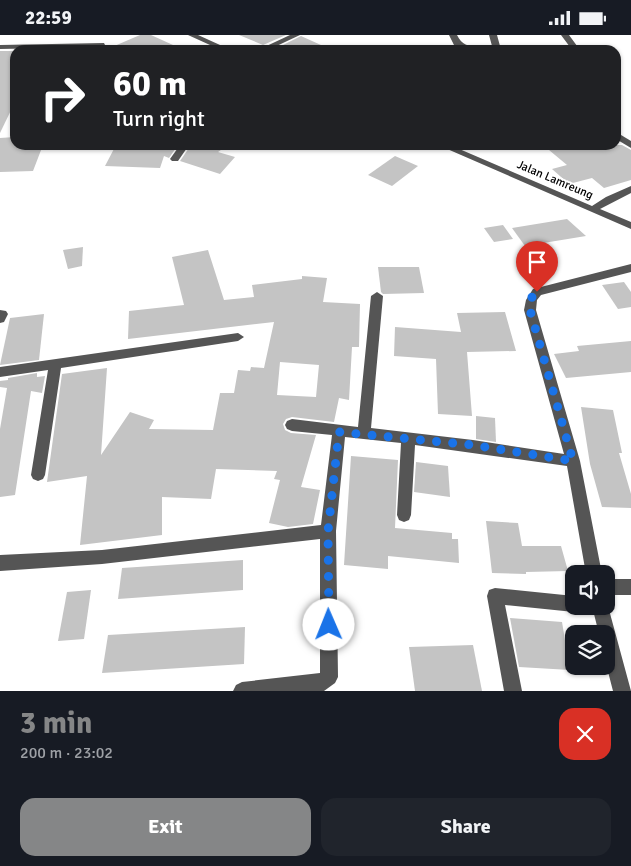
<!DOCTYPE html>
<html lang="en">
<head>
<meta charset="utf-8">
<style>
  body { margin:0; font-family:Signika,sans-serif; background:#20242c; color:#f1f3f6; height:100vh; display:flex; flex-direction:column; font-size:19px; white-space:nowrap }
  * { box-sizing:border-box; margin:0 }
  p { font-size:16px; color:#9ea1a6 }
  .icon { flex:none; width:28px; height:28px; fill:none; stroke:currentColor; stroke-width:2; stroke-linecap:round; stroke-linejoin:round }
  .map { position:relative; height:656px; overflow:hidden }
  .panel { display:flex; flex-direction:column; background:#171b24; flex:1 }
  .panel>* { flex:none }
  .banner { position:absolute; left:10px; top:10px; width:611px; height:105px; border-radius:15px; box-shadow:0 1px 4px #0004; background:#202124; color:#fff; overflow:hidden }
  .tools { position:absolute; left:565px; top:530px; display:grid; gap:10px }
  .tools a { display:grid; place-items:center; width:50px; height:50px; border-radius:10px; background:#171b24; box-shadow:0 1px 4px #0004; font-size:25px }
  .pin { position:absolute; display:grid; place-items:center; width:42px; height:42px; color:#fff; margin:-51px -21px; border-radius:50% 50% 50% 0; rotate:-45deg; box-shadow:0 0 5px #0007 }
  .pin .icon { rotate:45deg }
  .me { position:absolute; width:55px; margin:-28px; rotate:359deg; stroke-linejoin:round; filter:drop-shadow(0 0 4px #0008) }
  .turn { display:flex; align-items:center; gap:18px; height:105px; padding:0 20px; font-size:22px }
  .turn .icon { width:65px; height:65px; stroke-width:2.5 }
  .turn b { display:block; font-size:35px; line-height:42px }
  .round { display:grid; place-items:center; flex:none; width:52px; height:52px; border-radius:15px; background:#20242c }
  .overview { display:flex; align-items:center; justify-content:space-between; height:85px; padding:0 20px }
  h1 { font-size:30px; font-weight:700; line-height:38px; color:#858687 }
  .action { display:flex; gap:10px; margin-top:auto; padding:10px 20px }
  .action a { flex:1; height:58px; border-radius:15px; background:#858687; color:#fff; font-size:20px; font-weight:700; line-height:58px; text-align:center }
  .action a+a { background:#20242c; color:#f1f3f6 }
  .status { display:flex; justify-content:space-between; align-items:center; height:35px; padding:0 25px; background:#171b24; direction:ltr }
  .status svg { height:14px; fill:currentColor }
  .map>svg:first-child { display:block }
  .building { fill:#c4c4c4; fill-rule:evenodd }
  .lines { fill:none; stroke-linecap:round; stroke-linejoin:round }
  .minor { fill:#555; fill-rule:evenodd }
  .route { stroke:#1a73e8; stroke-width:9; stroke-dasharray:0 16.2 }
  .labels { text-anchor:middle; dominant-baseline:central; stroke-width:4; stroke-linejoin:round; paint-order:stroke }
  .far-street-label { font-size:12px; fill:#000; stroke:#fff }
</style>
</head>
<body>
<div class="status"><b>22:59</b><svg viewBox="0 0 49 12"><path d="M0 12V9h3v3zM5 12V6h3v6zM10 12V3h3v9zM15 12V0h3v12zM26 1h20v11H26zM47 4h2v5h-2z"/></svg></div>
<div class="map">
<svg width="631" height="656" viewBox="0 0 631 656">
  <rect width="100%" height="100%" fill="#fff"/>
  <g class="building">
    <path d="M140,0H151L184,15H105Z"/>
    <path d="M239,0H286L263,10Z"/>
    <path d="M301,1L332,15H273Z"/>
    <path d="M0,16H15V67L0,98Z"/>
    <path d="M15,102V110H43L33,136L0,137V103Z"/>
    <path d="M116,110H178L169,123L164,121L160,133L105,131Z"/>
    <path d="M191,110H228L218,117L235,122L220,139L180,126Z"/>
    <path d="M543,110H622L631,115V145L604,153L592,143L569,149L552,134L567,130Z"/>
    <path d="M395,121L418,131L392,151L368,140Z"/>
    <path d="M567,184L586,201L525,211L512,193Z"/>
    <path d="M503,190L513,204L494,207L484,193Z"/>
    <path d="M83,212L82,231L68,234L63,215Z"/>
    <path d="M208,215L224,265L254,262L252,250L302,244V241L327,243L323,267L360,269L359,312H352L349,365L339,363L334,387L292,382L286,384L283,389L285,395L291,398L316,400L301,452L320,455L313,489L288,492L269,488L280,445L274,444L277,436L216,434L211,464L162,462V500L80,510L87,441L47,447L62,339L107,333L101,420L130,377L154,385L149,394L213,395L220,358H234L238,335L250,336L251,332L264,333L274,287L128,304L129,276L184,270L172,222ZM280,327L319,330L316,362L277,360Z"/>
    <path d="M378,232H419L424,258L383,259L381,257Z"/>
    <path d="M624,247L631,257V272L618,274L602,250Z"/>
    <path d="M505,277L516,316L467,317L472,381L438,379L436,324L394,321L395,292L461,297L457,278Z"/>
    <path d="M44,279L39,325L0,330L10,283Z"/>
    <path d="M631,306V337L566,343L554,319L579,316L577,311Z"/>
    <path d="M37,338V342L45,341L42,358L31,356L15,460L0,462V394L7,353L0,352V346L8,345V343Z"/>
    <path d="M581,372L613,375L622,418H619L631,459V473L602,472L590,429Z"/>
    <path d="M476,381L495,383L496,407L476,404Z"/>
    <path d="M351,421L398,425L395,493L452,498V504H458L459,528L388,521V534L344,530Z"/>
    <path d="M416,427L448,431L450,462L414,457Z"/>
    <path d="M486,486L518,488L522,511H561L568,536L526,537V539L492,538Z"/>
    <path d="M243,525V555L118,564L122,533Z"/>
    <path d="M91,555L84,604L58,606L67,557Z"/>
    <path d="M510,583L562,587L570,635L519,632Z"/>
    <path d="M245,592L244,629L102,638L108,600Z"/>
    <path d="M473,610L482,656H415L409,612Z"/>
  </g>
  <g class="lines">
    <g class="minor">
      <path d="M188,0H198L231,15H221Z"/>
      <path d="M290,0H300L268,15H258Z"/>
      <path d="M449,0H457C464,15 477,11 492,11L489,0H497L500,11L570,12L561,0H569L580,15H464L455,12Z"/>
      <path d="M104,8L105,10L101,12L0,14V10Z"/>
      <path d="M616,97L631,106V113L616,104Z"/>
      <path d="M180,110H189L178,126H172L170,124Z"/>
      <path d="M438,110H450L592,171L606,162L631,151V158L600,174L631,187V194Z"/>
      <path d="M631,229V237L541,260L537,265L536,275L580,426L602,539H586L567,431L415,410L411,480L409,485L404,487L399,485L397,480L401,408L345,402L336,496L338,642L335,648L324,656H233L236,650L242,647L320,638V504L102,529L0,536V520L102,515L321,490L332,400L292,396L287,394L285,390L287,386L292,384L358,392L371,261L377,257L383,261L371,393L473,405L564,419L524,275L526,265L533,254Z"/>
      <path d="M0,275L6,276L8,279L4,287L0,288Z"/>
      <path d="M238,298L244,302L238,306L61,333L45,440L43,444L38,446L33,444L31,440L48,335L0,342V332Z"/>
      <rect x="606" y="544" width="25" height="16"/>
      <path d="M495,553L574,561V571H581L580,575L574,577L505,570L522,656H504L487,561L489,555Z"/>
      <path d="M606,566L608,571L631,656H613L606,629V599H599L592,571H606Z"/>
    </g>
  </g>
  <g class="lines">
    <path class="route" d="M329,590L328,496L339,397L473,410L573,426L530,275L532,262L537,257"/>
  </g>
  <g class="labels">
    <g class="far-street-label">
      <text transform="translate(555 145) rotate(23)">Jalan Lamreung</text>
    </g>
  </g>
</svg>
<div class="tools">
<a><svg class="icon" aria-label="sound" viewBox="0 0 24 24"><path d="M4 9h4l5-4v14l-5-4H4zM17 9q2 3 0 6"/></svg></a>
<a><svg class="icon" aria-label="layers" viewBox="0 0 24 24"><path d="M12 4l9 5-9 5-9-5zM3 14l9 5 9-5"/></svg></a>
</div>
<div class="pin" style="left:537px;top:257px;background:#d93025"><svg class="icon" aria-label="arrive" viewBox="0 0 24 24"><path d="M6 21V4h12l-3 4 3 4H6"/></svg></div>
<svg class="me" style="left:329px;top:590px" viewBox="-20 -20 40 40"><circle r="19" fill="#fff"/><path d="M0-13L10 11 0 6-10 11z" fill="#1a73e8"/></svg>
<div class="banner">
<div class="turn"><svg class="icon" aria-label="right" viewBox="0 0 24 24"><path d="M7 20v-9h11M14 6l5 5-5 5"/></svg><div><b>60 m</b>Turn right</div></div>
</div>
</div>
<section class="panel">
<div class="overview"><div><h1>3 min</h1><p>200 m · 23:02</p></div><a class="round" style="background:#d93025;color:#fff"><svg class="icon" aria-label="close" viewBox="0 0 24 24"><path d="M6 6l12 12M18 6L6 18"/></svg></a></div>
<div class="action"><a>Exit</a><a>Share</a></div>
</section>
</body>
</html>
